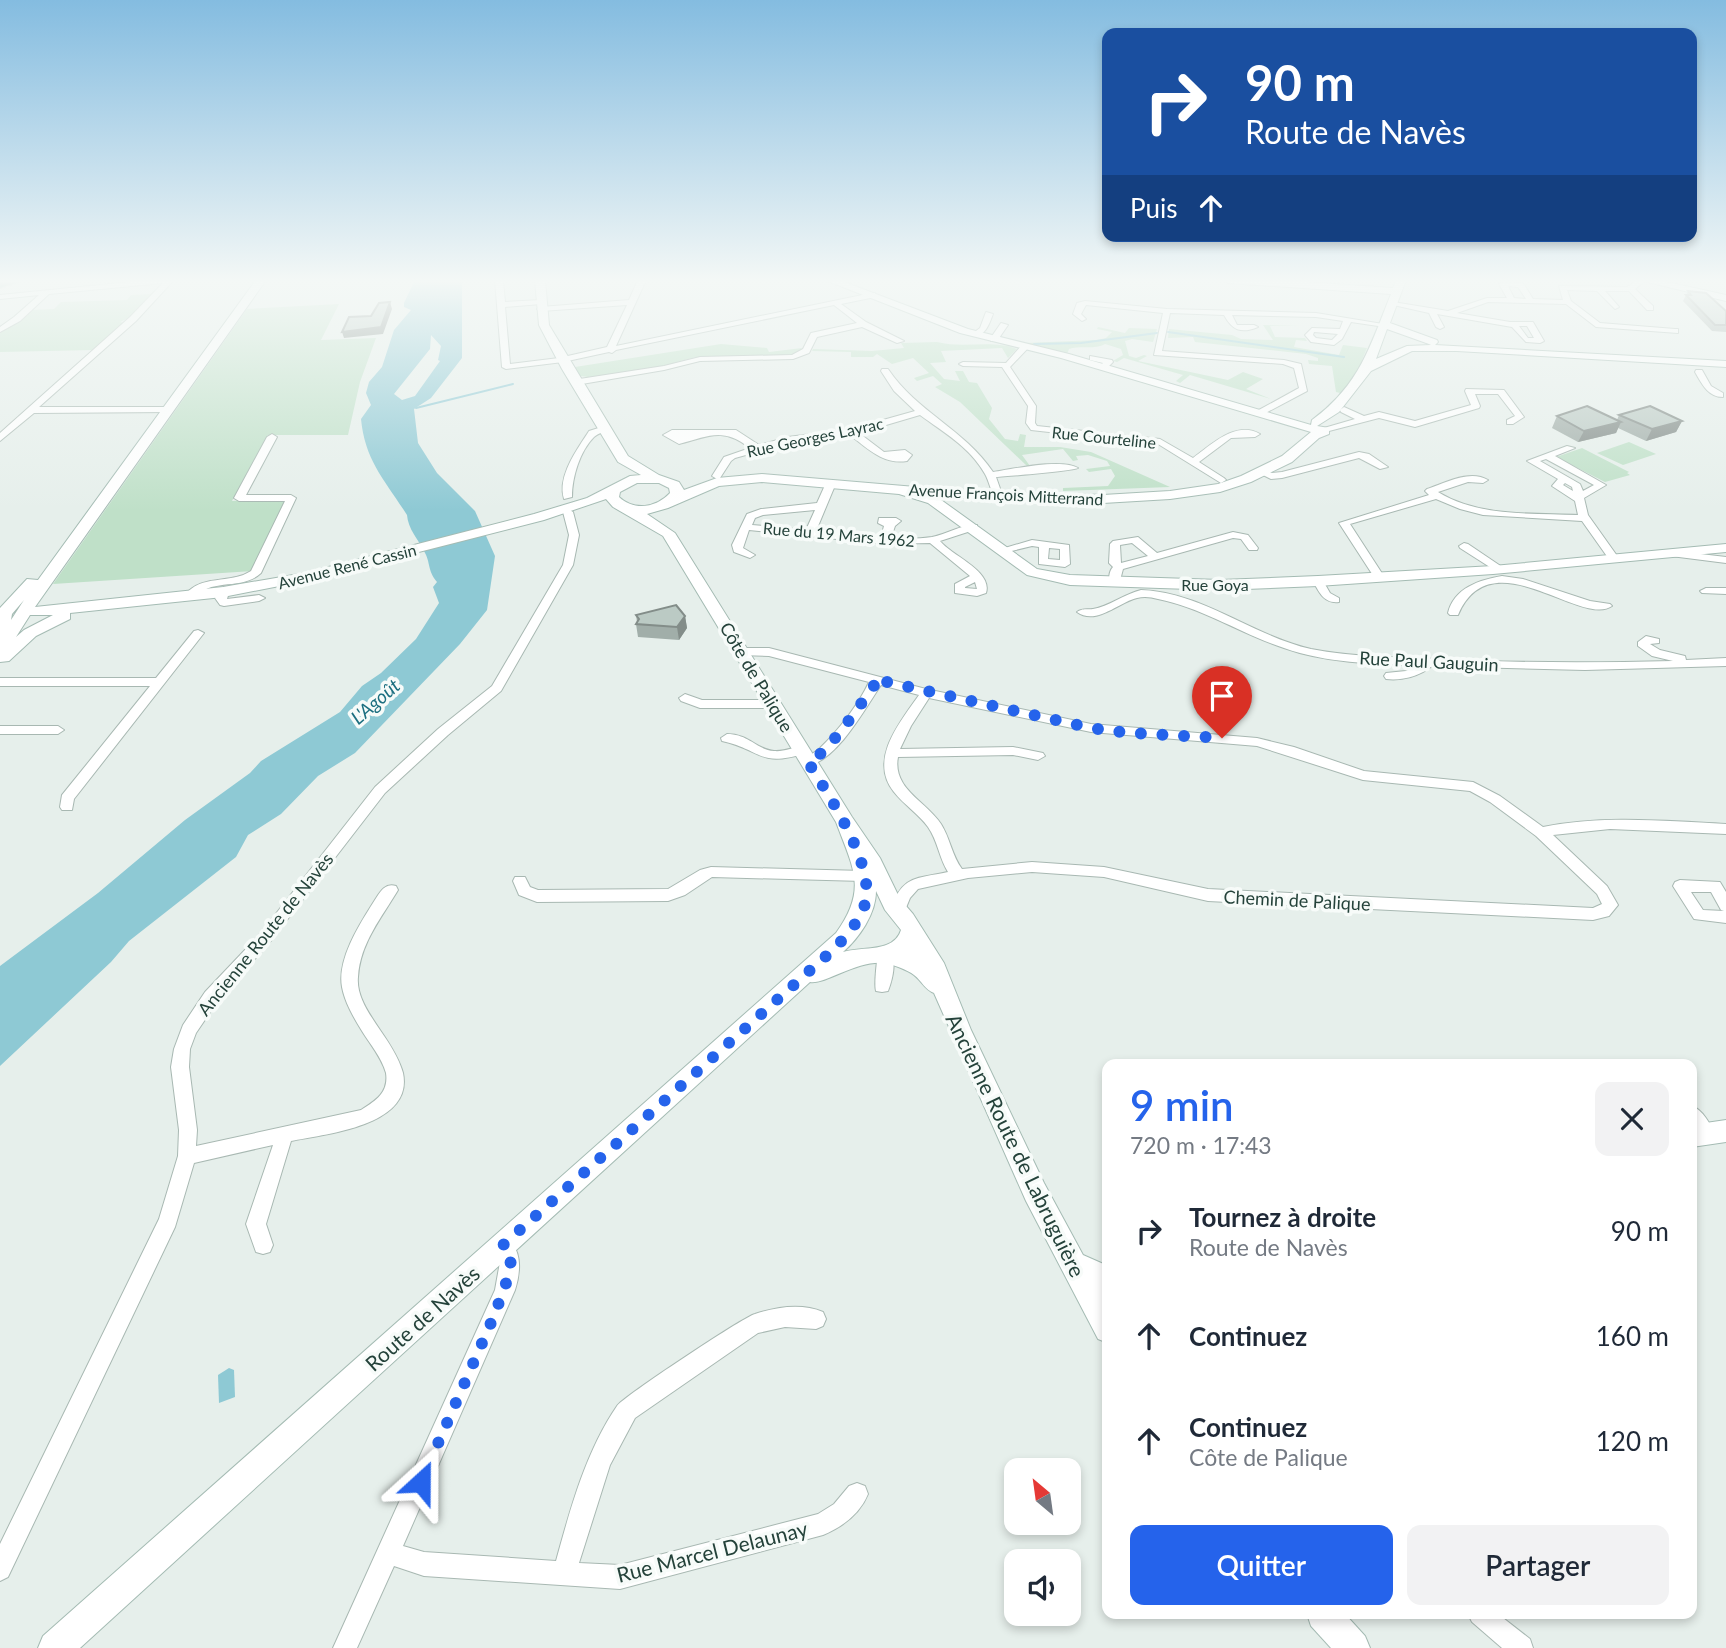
<!DOCTYPE html>
<html lang="fr">
<head>
<meta charset="utf-8">
<style>
  body { margin:0; font-family:Lato,sans-serif; background:#f2f2f3; color:#1f2937; height:100vh; display:flex; flex-direction:column; font-size:26px; white-space:nowrap }
  * { box-sizing:border-box; margin:0 }
  p { font-size:23px; color:#747a83 }
  .icon { flex:none; width:38px; height:38px; fill:none; stroke:currentColor; stroke-width:2; stroke-linecap:round; stroke-linejoin:round }
  .map { position:relative; flex:1; overflow:hidden }
  .panel { position:absolute; left:1102px; top:1059px; width:595px; height:560px; display:flex; flex-direction:column; background:#fff; border-radius:14px; box-shadow:0 4px 10px #0003 }
  .panel>* { flex:none }
  .hud { position:absolute; left:1102px; top:28px; width:595px; height:214px; border-radius:14px; box-shadow:0 4px 10px #0003; background:#1a4fa0; color:#fff; overflow:hidden }
  .needle { width:46px; rotate:331deg }
  .controls { position:absolute; left:1004px; top:1458px; display:grid; gap:14px }
  .controls a { display:grid; place-items:center; width:77px; height:77px; border-radius:14px; background:#fff; box-shadow:0 4px 10px #0003; font-size:35px }
  .pin { position:absolute; display:grid; place-items:center; width:60px; height:60px; color:#fff; margin:-72px -30px; border-radius:50% 50% 50% 0; rotate:-45deg; box-shadow:0 0 7px #0007 }
  .pin .icon { rotate:45deg }
  .me { position:absolute; width:77px; margin:-38px; rotate:24deg; stroke-linejoin:round; filter:drop-shadow(0 0 5px #0008) }
  .turn { display:flex; align-items:center; gap:24px; height:147px; padding:0 28px; font-size:32px }
  .turn .icon { width:91px; height:91px; stroke-width:2.5 }
  .turn b { display:block; font-size:49px; line-height:60px }
  .then { display:flex; align-items:center; height:66px; padding:0 28px; background:#0003; gap:14px; font-size:26px }
  .round { display:grid; place-items:center; flex:none; width:74px; height:74px; border-radius:14px; background:#f2f2f3 }
  .overview { display:flex; align-items:center; justify-content:space-between; height:119px; padding:0 28px }
  h1 { font-size:42px; font-weight:600; line-height:52px; color:#2563eb }
  .action { display:flex; gap:14px; margin-top:auto; padding:14px 28px }
  .action a { flex:1; height:80px; border-radius:14px; background:#2563eb; color:#fff; font-size:28px; font-weight:600; line-height:80px; text-align:center }
  .action a+a { background:#f2f2f3; color:#1f2937 }
  ul { padding:0; list-style:none }
  li { display:flex; align-items:center; gap:21px; height:105px; padding:0 28px }
  li div { flex:1 }
  li b { display:block; font-size:26px }
  li em { font-style:normal }
  .map>svg:first-child { display:block }
  .green { fill:#bfe0c8 }
  .water { fill:#8ec9d4; fill-rule:evenodd }
  .lines { fill:none; stroke-linecap:round; stroke-linejoin:round }
  .stream { stroke:#8ec9d4; stroke-width:2 }
  .street-casing { stroke:#a8b8b2; stroke-width:2 }
  .secondary-casing { stroke:#a4bbb3; stroke-width:2 }
  .primary-casing { stroke:#c2cac8; stroke-width:2 }
  .street { fill:#fff; fill-rule:evenodd }
  .secondary { fill:#fff; fill-rule:evenodd }
  .primary { fill:#6aa596; fill-rule:evenodd }
  .wall { fill:#a1aea9 }
  .shaded-wall { fill:#838d89 }
  .building { fill:#bbcac4; stroke:#838d89; stroke-width:2 }
  .route { stroke:#2563eb; stroke-width:12; stroke-dasharray:0 21.6 }
  .labels { text-anchor:middle; dominant-baseline:central; stroke-width:7; stroke-linejoin:round; paint-order:stroke }
  .far-street-label { font-size:16px; fill:#24423a; stroke:#f7fbf9 }
  .street-label { font-size:18px; fill:#24423a; stroke:#f7fbf9 }
  .water-label { font-size:19px; font-style:italic; fill:#1c6f80; stroke:#f7fbf9 }
  .near-street-label { font-size:21px; fill:#24423a; stroke:#f7fbf9 }
</style>
</head>
<body>
<div class="map">
<svg width="1726" height="1648" viewBox="0 0 1726 1648">
  <rect width="100%" height="100%" fill="#e6efeb"/>
  <g class="green">
    <path d="M153,294L131,317L120,322L124,323L94,350L0,352V333L31,310L54,309L61,302L127,300L131,295Z"/>
    <path d="M339,304L321,340L376,338L360,382L348,435H268L232,501L287,498L253,571L53,584L247,309Z"/>
    <path d="M1263,325L1300,326H1270L1275,337L1305,338L1307,341L1296,340L1294,347L1339,355L1343,345L1367,348L1362,360L1363,366L1344,394L1336,392L1332,366L1309,364L1308,360L1318,361V358L1306,354L1195,342L1193,337L1168,338L1169,329L1232,335L1241,339L1273,340Z"/>
    <path d="M1098,327L1125,333L1129,328L1157,329L1153,342L1132,339L1125,341L1129,356L1136,358L1144,355L1147,356L1138,361L1228,380L1243,372L1263,379L1246,389L1271,399L1190,375L1180,383L1176,381L1183,375L1124,358L1117,362L1113,361L1123,355L1121,349L1105,344C1095,350 1081,345 1069,349L1067,354L1025,343L1097,340L1106,338L1112,332L1097,329Z"/>
    <path d="M937,342C964,349 992,339 1017,349L1008,358L1002,348L941,351L946,362L930,363L944,379L960,381L955,371H963L969,382L977,383L992,408L989,419L1005,439L1018,441L1020,434L1026,435L1024,447H1060L1091,452L1170,487L1063,491V488L1108,486L1115,476L1111,469L1089,472L1086,469L1110,466L1107,461L1088,455L1076,456L1078,460L1073,461L1063,449L1022,455L1030,466H1027L960,402L935,387L942,384L933,376L917,381L914,378L929,373L913,358L892,364L877,354L873,357H851V352L812,351L813,349L872,351L904,348L901,343Z"/>
    <path d="M721,344L767,348L769,352L802,348L793,355L783,357H696L655,368L588,377L580,376L575,367Z"/>
    <path d="M1629,442L1656,454L1623,465L1597,453Z"/>
    <path d="M1582,448L1629,472L1627,473L1630,475L1605,482L1556,457Z"/>
  </g>
  <g class="water">
    <path d="M415,280H462V358L431,398L414,409L418,443L437,473L475,511L495,556L487,610L460,644L355,753L318,776L281,814L248,835L236,857L129,941L111,962L0,1066V966L98,893L185,820L250,773L261,761L340,712L362,686L381,673L416,639L439,603L433,587L437,582C427,570 431,563 424,551C418,539 408,529 407,515C385,480 365,461 361,419L371,405L366,393L369,382L382,367L394,330L411,310L404,307V303ZM431,335L441,346L438,360L440,361L415,396L402,400L394,394L430,349Z"/>
    <path d="M229,1368L234,1370L235,1397L219,1403L218,1375Z"/>
  </g>
  <g class="lines">
    <g class="stream">
      <path d="M1168,332L1344,357"/>
      <path d="M1034,344L1081,343L1157,333"/>
      <path d="M416,408L513,384"/>
    </g>
    <defs>
      <g id="street">
        <path d="M150,280H177L172,282L136,321L39,407H169L173,410L172,412L34,413L0,441V433L130,317L163,283L49,294L20,321L0,332V327L14,317L39,295L0,299V295Z"/>
        <path d="M495,280H503L505,302L541,300L545,302L541,304L505,307L510,364L559,358L607,347L627,305L541,311L537,309L541,307L629,300L638,280H646L616,346L872,293H875V297L841,304L866,322L904,341L897,343L862,327L817,337L809,353L793,359L700,361L664,370L576,385L573,384V380L664,366L700,357L792,355L803,349L811,333L857,323L834,305L616,350L612,353L609,352L563,362L506,369L502,367Z"/>
        <path d="M1638,280H1646L1635,289L1653,306V310H1647L1629,291H1605L1619,307L1615,309L1597,291L1567,290L1571,301L1600,323L1675,329H1678V333L1596,327L1566,304L1488,302L1457,313L1510,322H1533L1544,341L1540,343L1526,342L1512,327L1437,314L1444,327L1440,329L1436,327L1429,313L1389,304L1393,302L1448,311L1487,298H1507L1499,284L1503,282L1523,283L1533,299L1563,300L1559,286L1627,287ZM1508,286L1518,287L1526,299L1514,298ZM1519,326H1527L1534,338H1528Z"/>
        <path d="M1085,301L1167,309L1316,313L1389,325L1385,327L1351,322L1342,339L1334,345L1311,342L1305,335L1312,328L1340,329L1343,321L1316,317L1232,315L1237,325H1254L1258,327C1241,334 1232,330 1224,315L1170,313L1162,351L1284,360L1301,364L1307,391L1260,416L1257,415V411L1299,388L1294,368L1283,364L1154,355L1163,313L1086,305L1081,314L1086,319L1082,321L1073,314L1077,303ZM1314,332L1338,334L1332,340L1316,338L1313,335Z"/>
        <path d="M986,312L993,314C989,324 986,336 973,336L972,334L980,328Z"/>
        <path d="M1001,323L1008,325L997,341H991L990,339Z"/>
        <path d="M1023,344L1030,346L1010,367L1036,406L1035,423L1037,426L1160,439L1193,458C1211,445 1236,420 1260,434L1255,437L1231,438L1199,462L1224,478L1226,480L1221,483L1158,444L1031,430L1026,423L1028,406L1002,367L963,366L959,364L963,362L1006,363Z"/>
        <path d="M1090,356L1112,360L1113,362L1106,369H1100L1099,367L1103,363L1090,360Z"/>
        <path d="M882,369H888C917,412 964,429 993,472C1013,469 1062,458 1078,468C1073,471 1009,476 996,477L1003,497L995,499C991,491 989,481 985,474C970,447 943,432 920,415L859,433L884,452L905,450L912,455L907,461C884,465 868,449 850,435L789,443L735,458L731,461L720,478L717,479L712,476L724,457L750,448C722,427 710,436 679,444L663,435L672,430H736L759,445L788,437L851,429L915,411L894,391L881,371Z"/>
        <path d="M1696,370H1702L1711,386L1723,393V397C1708,397 1702,384 1695,372Z"/>
        <path d="M1466,389L1504,390L1524,417L1513,424H1507V420L1515,416L1498,394H1475L1480,406L1479,408L1415,427L1379,418L1329,431L1324,428L1355,419L1341,412L1340,410L1344,407L1364,416L1379,412L1415,421L1471,405L1465,391Z"/>
        <path d="M605,426L610,429C605,432 598,433 594,437C580,451 572,477 572,497L564,499C557,476 577,450 589,431Z"/>
        <path d="M272,434L277,437L246,495H291L296,498L261,573C242,591 211,577 194,598H186L184,596C202,573 229,585 251,571L285,501H239L234,498L267,437Z"/>
        <path d="M1567,446L1575,448L1555,456L1606,485L1584,498L1588,515L1620,560L1619,562H1611L1582,521L1483,515L1460,509L1436,499L1350,524L1385,578L1380,581L1376,580L1339,523L1429,495L1425,491L1427,489C1445,483 1470,469 1488,480L1483,483L1468,482L1438,492C1479,517 1531,513 1578,515L1575,501L1552,486L1558,479L1527,461ZM1546,459L1594,485L1583,491L1580,484L1540,461ZM1565,483L1572,487L1573,491L1563,485Z"/>
        <path d="M1359,452L1369,454L1388,467L1380,469L1359,458L1282,478L1271,479L1257,472L1262,469L1272,473L1282,472Z"/>
        <path d="M831,480L836,483L816,531L881,537L884,526L878,523L879,518H896L901,521L895,526L891,538C904,539 919,539 932,537C947,534 962,524 977,525V529L940,541C952,556 993,571 986,593L977,596L955,593V584L970,576L930,543L885,544L749,530L743,548L755,555L750,558L734,552L732,545L747,514L761,509L817,503L826,483ZM815,510L806,530L752,525L755,518L763,515ZM975,582L977,589L965,588V587Z"/>
        <path d="M568,509L573,512L579,535L573,565L501,691L448,735L385,793L270,942L217,1002L196,1033L190,1049L189,1067L197,1130L196,1146L361,1110C375,1101 389,1093 386,1073C382,1058 370,1044 362,1031C354,1018 345,1003 342,987C337,960 359,925 373,903C379,894 384,882 396,886L398,890C382,917 360,943 358,977C356,996 370,1015 380,1030C389,1043 399,1058 403,1073C414,1126 325,1134 291,1141L266,1224L273,1245L270,1252L263,1254L256,1252L246,1224L273,1145L194,1163L175,1227L8,1577L0,1581V1544L159,1219L178,1156L179,1130L171,1067L174,1049L183,1025L205,992L260,934L375,787L438,729L492,686L563,565L569,535L563,512Z"/>
        <path d="M1233,532L1248,535L1258,548L1257,550H1249L1241,539L1233,538L1123,569L1119,584H1111C1108,580 1109,571 1113,567L1109,563L1110,544L1113,541L1138,537L1157,553ZM1132,543L1148,556L1121,563L1120,545Z"/>
        <path d="M1032,540L1069,545L1070,564L1065,567L1039,564V547L1032,546L1003,553L998,550ZM1049,548L1060,549V560L1048,559Z"/>
        <path d="M1464,543L1468,544L1505,569L1504,571H1496L1460,548L1459,546Z"/>
        <path d="M1675,551L1726,557V563L1671,556L1670,554Z"/>
        <path d="M1502,576L1523,579L1590,601L1610,604L1612,606C1581,628 1491,537 1458,615H1450L1448,613C1454,588 1479,580 1502,576Z"/>
        <path d="M1318,578L1322,579L1330,593L1339,598V602C1324,604 1319,592 1313,581Z"/>
        <path d="M1706,588H1726V594L1702,593L1700,591Z"/>
        <path d="M223,589L229,592L227,599L259,595L265,598L259,601L224,606L220,605L215,598L219,590Z"/>
        <path d="M1141,590C1202,592 1253,636 1311,649C1353,657 1396,657 1439,659C1517,663 1595,663 1673,661L1652,656L1638,646V642L1646,636L1659,639V643L1650,644L1660,650L1685,656L1686,660L1726,658V666L1585,670L1432,666C1420,676 1402,681 1386,679L1384,676L1386,673L1406,671L1417,665C1373,664 1326,663 1284,648C1241,634 1203,608 1158,599C1151,597 1144,596 1137,598C1119,602 1096,626 1077,612C1083,608 1086,610 1093,609C1108,607 1124,594 1141,590Z"/>
        <path d="M198,630L204,633L74,799L72,810H62L60,807L62,795L150,686H0V678H156L194,631Z"/>
        <path d="M742,648H769L926,689L1091,724L1257,738L1294,747L1364,771L1473,782L1500,796L1543,827C1604,815 1665,821 1726,824V834L1610,829L1553,835L1607,886L1618,905L1609,916L1593,920L1208,901L1104,877L1032,872L968,878L918,889L910,898L903,915H893L890,911C902,875 915,879 948,872C939,858 938,841 928,827C919,814 904,805 894,792C868,760 900,722 919,695L881,685C864,710 839,757 809,766L802,762C807,757 814,753 820,748C838,731 859,704 869,682L769,656L738,655V649ZM929,698L1091,732L1257,746L1363,780L1470,791L1490,802L1536,836L1597,894L1602,904L1593,908L1208,889L1104,867L1032,862L962,869C952,856 950,838 941,824C926,801 892,789 898,757L1013,755L1038,760L1045,756L1043,753L1013,747L900,749L911,726Z"/>
        <path d="M685,694L702,700H773L779,704L773,708H700L681,701L679,698Z"/>
        <path d="M0,726H58L64,730L58,734H0Z"/>
        <path d="M727,734C749,734 757,750 774,751C783,752 792,748 801,746L808,750L806,753C758,768 763,750 722,741L721,738Z"/>
        <path d="M711,867L863,871L868,872L870,876L868,880L863,881L712,877L685,895L668,901L537,902L519,895L513,881L515,877H525L530,887L538,890L668,889L700,870Z"/>
        <path d="M1680,880L1720,882L1726,892V923L1694,919L1673,886L1675,882ZM1691,892H1711L1721,910L1724,911L1703,910Z"/>
        <path d="M885,949L891,951C896,963 893,978 888,991L882,992L876,991C874,984 877,957 879,951Z"/>
        <path d="M1692,1106C1703,1110 1710,1124 1715,1134L1712,1140L1706,1142C1690,1136 1692,1121 1692,1106Z"/>
        <path d="M502,1237C523,1245 521,1271 515,1290L403,1546L424,1552L556,1561C570,1510 586,1451 617,1406C623,1397 742,1318 755,1314C776,1307 802,1303 823,1312L826,1319L823,1326L816,1329L785,1327L758,1333L635,1418L610,1465L579,1563L620,1565L818,1514L834,1504L849,1486L857,1483L865,1486L868,1494C860,1514 842,1527 823,1535L620,1589L424,1576L394,1566L357,1648H333L495,1290L500,1262L492,1246L495,1239Z"/>
        <path d="M1468,1614H1498L1530,1639L1533,1648H1502L1472,1622Z"/>
      </g>
      <g id="secondary">
        <path d="M256,280H266L35,607L223,587L305,573L534,514L587,498L630,476L641,475L618,462L562,369L539,325L535,280H545L549,325L628,456L659,475L679,482L684,490L717,478L762,474L963,491L1103,495L1170,491L1218,484L1241,476L1282,456L1311,432L1061,358L960,333L825,280H839L968,329L1069,354L1311,425L1312,420C1360,385 1370,346 1391,294L1228,283L1223,280H1276L1393,288L1396,280H1406L1390,323L1437,340L1438,342L1435,345L1726,361V367L1457,351H1412L1371,371L1339,412L1317,426L1329,428V434L1319,438L1292,462L1251,482L1220,492L1170,499L1103,503L937,497L1037,569L1070,575L1220,580L1318,576L1493,566L1726,544V552L1493,574L1318,586L1220,590L1070,585L1027,575L928,503L899,494L762,482L719,486L668,508L647,514L675,533L852,817L880,858L900,899L913,914L944,963L971,1030L1044,1183L1083,1255L1108,1266V1293L1103,1291L1108,1300V1343L1098,1339L1026,1201L934,993C925,990 922,981 914,975C908,970 892,964 884,963C857,960 824,985 810,982L80,1648H38L43,1636L836,933C868,889 853,868 836,822L663,536L613,507L606,499L544,520L305,581L223,597L70,613V619L36,636L9,661L0,662V608L27,579L38,580ZM1387,329L1429,344L1431,345L1407,346L1376,359ZM637,483H659L669,488L670,493C656,508 634,511 619,497L620,492ZM24,600L11,620L12,614ZM30,615H53L24,630L16,637ZM876,891L885,910L901,930C894,953 863,946 843,952C859,938 876,914 876,891Z"/>
        <path d="M1639,280H1658L1726,295V301Z"/>
        <path d="M1726,1120V1142L1692,1147V1125Z"/>
        <path d="M1307,1614H1345L1365,1636L1370,1648H1331L1311,1626Z"/>
      </g>
      <path id="primary" d="M6,280H25L0,288V282Z"/>
    </defs>
    <use href="#street" class="street-casing"/>
    <use href="#secondary" class="secondary-casing"/>
    <use href="#primary" class="primary-casing"/>
    <use href="#street" class="street"/>
    <use href="#secondary" class="secondary"/>
    <use href="#primary" class="primary"/>
  </g>
  <g class="wall">
    <path d="M1688,291L1726,311V332L1712,331L1683,301Z"/>
    <path d="M1619,415L1682,421L1676,432L1646,441L1618,428L1616,433L1578,442L1552,428L1557,416L1617,420Z"/>
    <path d="M636,615L685,616L687,628L679,640L638,637L636,624L637,622Z"/>
  </g>
  <g class="shaded-wall">
    <path d="M390,302L392,309L383,334L344,338L342,332L381,327Z"/>
    <path d="M1682,421L1676,432L1646,441L1652,429Z"/>
    <path d="M1621,422L1616,433L1578,442L1584,431Z"/>
    <path d="M685,616L687,628L679,640L677,627Z"/>
  </g>
  <g class="building">
    <path d="M1688,291L1706,293L1726,311V325H1715L1686,295H1691Z"/>
    <path d="M390,302L381,327L342,332L349,317L371,316L379,303Z"/>
    <path d="M1587,406L1621,422L1584,431L1557,416Z"/>
    <path d="M1650,406L1682,421L1652,429L1619,415Z"/>
    <path d="M676,605L685,616L677,627L636,624L639,619L636,615Z"/>
  </g>
  <linearGradient id="sky" x2="0" y2="1"><stop stop-color="#84bce0"/><stop offset="0.55" stop-color="#f4f8f6"/><stop offset="1" stop-color="#f4f8f6" stop-opacity="0"/></linearGradient>
  <rect width="1726" height="511" fill="url(#sky)"/>
  <g class="lines">
    <path class="route" d="M421,1482L494,1316L509,1275L511,1259L502,1246L835,948C847,935 863,918 866,899C872,860 828,794 808,762C826,757 863,700 876,683L874,679L1091,728L1130,733L1222,738"/>
  </g>
  <g class="labels">
    <g class="far-street-label">
      <text transform="translate(815 437) rotate(-12)">Rue Georges Layrac</text>
      <text transform="translate(1104 437) rotate(6)">Rue Courteline</text>
      <text transform="translate(1006 494) rotate(3)">Avenue François Mitterrand</text>
      <text transform="translate(839 534) rotate(5)">Rue du 19 Mars 1962</text>
      <text transform="translate(347 566) rotate(-14)">Avenue René Cassin</text>
      <text x="1215" y="584">Rue Goya</text>
    </g>
    <g class="street-label">
      <text transform="translate(1429 661) rotate(3)">Rue Paul Gauguin</text>
      <text transform="translate(757 677) rotate(59)">Côte de Palique</text>
      <text transform="translate(1297 900) rotate(3)">Chemin de Palique</text>
      <text transform="translate(265 934) rotate(-51)">Ancienne Route de Navès</text>
    </g>
    <g class="water-label">
      <text transform="translate(375 701) rotate(-41)">L'Agoût</text>
    </g>
    <g class="near-street-label">
      <text transform="translate(1016 1145) rotate(64)">Ancienne Route de Labruguière</text>
      <text transform="translate(422 1318) rotate(-42)">Route de Navès</text>
      <text transform="translate(712 1551) rotate(-14)">Rue Marcel Delaunay</text>
    </g>
  </g>
</svg>
<div class="controls">
<a><svg class="needle" viewBox="-14 -14 28 28"><path d="M0-13l5 13h-10z" fill="#e53935"/><path d="M0 13l5-13h-10z" fill="#747a83"/></svg></a>
<a><svg class="icon" aria-label="sound" viewBox="0 0 24 24"><path d="M4 9h4l5-4v14l-5-4H4zM17 9q2 3 0 6"/></svg></a>
</div>
<div class="pin" style="left:1222px;top:738px;background:#d93025"><svg class="icon" aria-label="arrive" viewBox="0 0 24 24"><path d="M6 21V4h12l-3 4 3 4H6"/></svg></div>
<svg class="me" style="left:421px;top:1482px" viewBox="-20 -20 40 40"><path d="M0-17L14 15 0 8-14 15z" fill="#2563eb" stroke="#fff" stroke-width="4"/></svg>
<div class="hud">
<div class="turn"><svg class="icon" aria-label="right" viewBox="0 0 24 24"><path d="M7 20v-9h11M14 6l5 5-5 5"/></svg><div><b>90 m</b>Route de Navès</div></div>
<div class="then">Puis<svg class="icon" aria-label="ahead" viewBox="0 0 24 24"><path d="M12 20V5M6 11l6-6 6 6"/></svg></div>
</div>
<section class="panel">
<div class="overview"><div><h1>9 min</h1><p>720 m · 17:43</p></div><a class="round"><svg class="icon" aria-label="close" viewBox="0 0 24 24"><path d="M6 6l12 12M18 6L6 18"/></svg></a></div>
<ul>
<li><svg class="icon" aria-label="right" viewBox="0 0 24 24"><path d="M7 20v-9h11M14 6l5 5-5 5"/></svg><div><b>Tournez à droite</b><p>Route de Navès</p></div><em>90 m</em></li>
<li><svg class="icon" aria-label="ahead" viewBox="0 0 24 24"><path d="M12 20V5M6 11l6-6 6 6"/></svg><div><b>Continuez</b></div><em>160 m</em></li>
<li><svg class="icon" aria-label="ahead" viewBox="0 0 24 24"><path d="M12 20V5M6 11l6-6 6 6"/></svg><div><b>Continuez</b><p>Côte de Palique</p></div><em>120 m</em></li>
</ul>
<div class="action"><a>Quitter</a><a>Partager</a></div>
</section>
</div>
</body>
</html>
